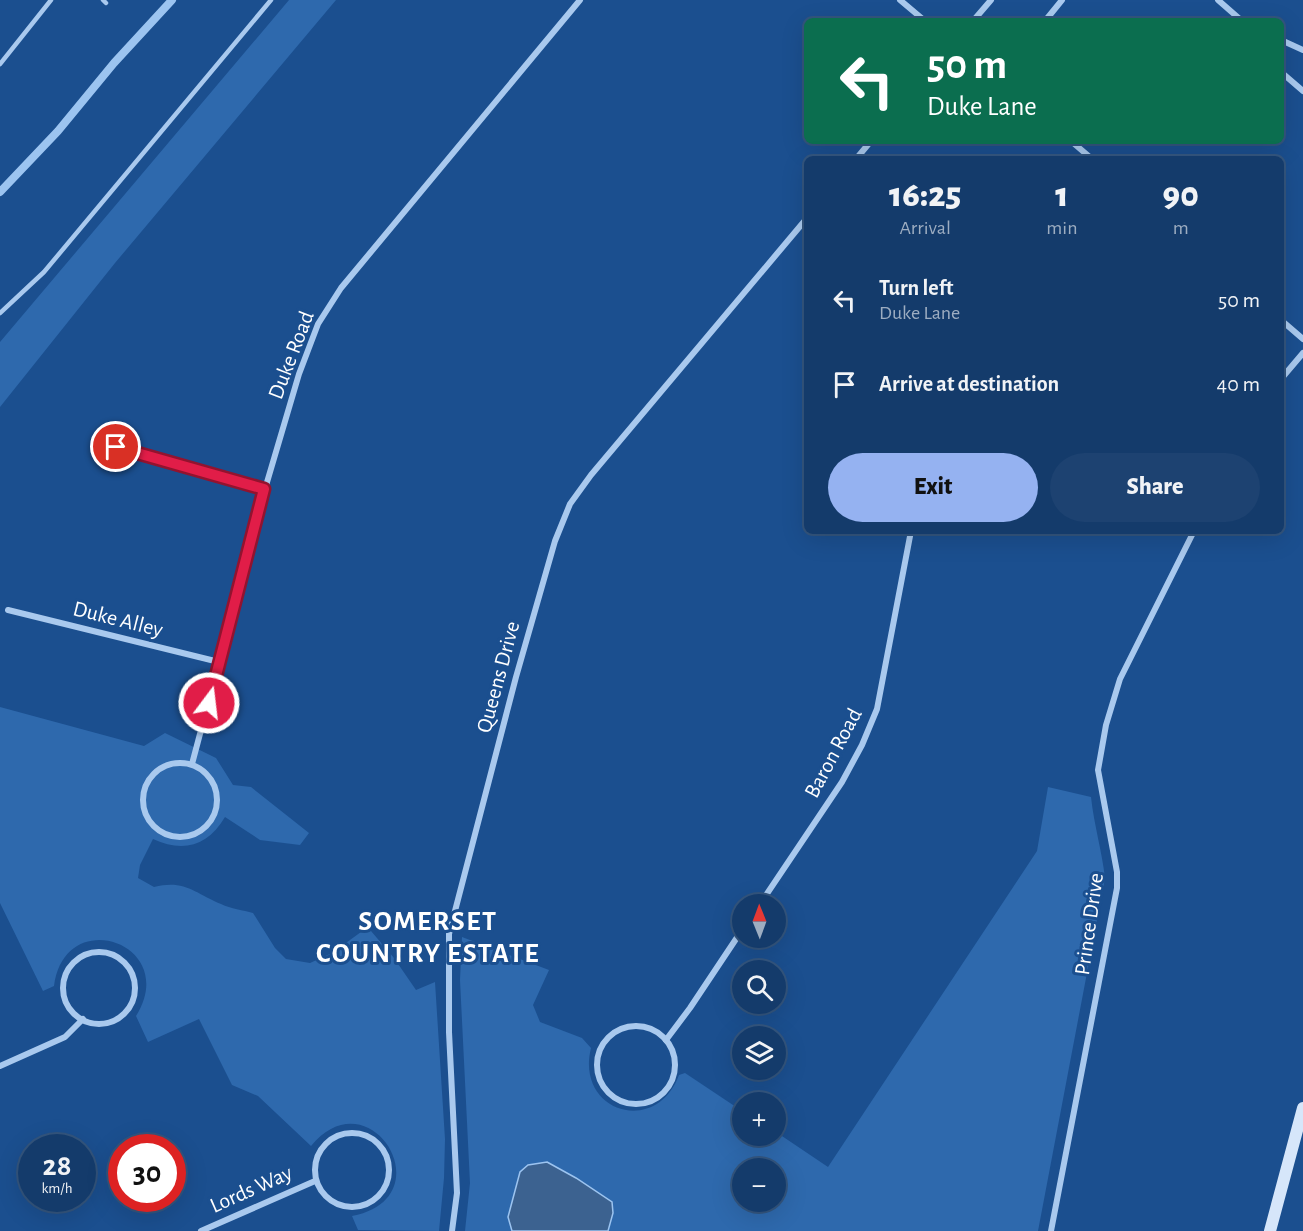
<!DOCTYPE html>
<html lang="en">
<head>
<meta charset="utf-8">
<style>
  body { margin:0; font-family:"Alegreya Sans",sans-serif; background:#1d4271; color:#f1f3f6; height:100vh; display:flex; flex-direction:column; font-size:22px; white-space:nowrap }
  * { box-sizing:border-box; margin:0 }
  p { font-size:20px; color:#9dadc1 }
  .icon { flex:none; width:33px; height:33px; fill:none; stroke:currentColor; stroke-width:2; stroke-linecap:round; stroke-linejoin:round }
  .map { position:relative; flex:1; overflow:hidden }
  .sheet { position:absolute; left:804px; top:156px; width:480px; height:378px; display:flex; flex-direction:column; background:#143b6b; border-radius:9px; box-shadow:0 6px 24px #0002,0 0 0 2px #33557e }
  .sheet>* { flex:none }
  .banner { position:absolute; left:804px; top:18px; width:480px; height:126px; border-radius:9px; box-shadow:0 6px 24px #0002,0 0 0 2px #33557e; background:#0b6e4f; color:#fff; overflow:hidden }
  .needle { width:39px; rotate:359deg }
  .buttons { position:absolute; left:732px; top:894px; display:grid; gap:12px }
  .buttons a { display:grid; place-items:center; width:54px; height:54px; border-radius:50%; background:#143b6b; box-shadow:0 6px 24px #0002,0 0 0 2px #33557e; font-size:30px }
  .speed { position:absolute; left:18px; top:1134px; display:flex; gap:12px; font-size:30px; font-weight:700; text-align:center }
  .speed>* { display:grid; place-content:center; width:78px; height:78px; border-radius:50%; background:#143b6b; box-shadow:0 6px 24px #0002,0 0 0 2px #33557e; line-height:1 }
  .speed small { font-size:15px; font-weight:400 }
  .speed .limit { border:9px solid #d22; background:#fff; color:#111 }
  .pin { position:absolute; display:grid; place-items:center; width:51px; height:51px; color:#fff; margin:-26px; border:3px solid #fff; border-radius:50%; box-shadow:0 2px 6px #0007 }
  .me { position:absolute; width:66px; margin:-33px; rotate:15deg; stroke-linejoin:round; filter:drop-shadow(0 0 4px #0008) }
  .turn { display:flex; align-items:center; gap:21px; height:126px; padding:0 24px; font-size:27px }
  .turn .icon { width:78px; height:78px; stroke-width:2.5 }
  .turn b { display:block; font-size:42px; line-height:51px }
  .eta { display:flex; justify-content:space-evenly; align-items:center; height:102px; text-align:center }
  .eta b { font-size:36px; font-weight:800; line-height:42px }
  .cta { display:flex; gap:12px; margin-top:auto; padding:12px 24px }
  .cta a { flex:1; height:69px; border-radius:36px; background:#95b2f1; color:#111; font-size:24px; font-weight:800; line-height:69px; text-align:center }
  .cta a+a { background:#1d4271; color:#f1f3f6 }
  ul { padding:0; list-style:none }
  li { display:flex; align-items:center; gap:18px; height:84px; padding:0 24px }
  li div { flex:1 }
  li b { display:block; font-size:22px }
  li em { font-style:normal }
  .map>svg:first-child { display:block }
  .green { fill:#2e69ad; fill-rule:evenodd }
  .water { fill:#3c6290; stroke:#9cc4f0; stroke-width:1.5 }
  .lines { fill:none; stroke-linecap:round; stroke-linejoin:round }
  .stream { stroke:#9cc4f0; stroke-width:8 }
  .lane { stroke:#a9c9ee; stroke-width:4.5 }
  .street { stroke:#a9c9ee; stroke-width:6 }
  .secondary { stroke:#d6e6fa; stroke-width:12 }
  .route-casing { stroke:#92132f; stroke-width:15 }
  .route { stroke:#e11d48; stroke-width:10 }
  .labels { text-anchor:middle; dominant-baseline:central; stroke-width:6; stroke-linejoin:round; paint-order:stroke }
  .street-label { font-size:22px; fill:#fff; stroke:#1b4f8f }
  .district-label { font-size:28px; font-weight:bold; letter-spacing:1.5px; fill:#fff; stroke:#1b4f8f }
</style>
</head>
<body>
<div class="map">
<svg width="1303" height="1231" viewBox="0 0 1303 1231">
  <rect width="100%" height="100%" fill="#1b4f8f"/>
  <g class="green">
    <path d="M289,0H336L115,263L0,407V342Z"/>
    <path d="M0,707L144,746L165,733L216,758L233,785L251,787L309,833L300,845L260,840L225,817C208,846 183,853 153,839L140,865L138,878L154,887C184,879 195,893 221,904C231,909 243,910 253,913L275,948L286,959L310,963L332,953L361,932L371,931L394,958L416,990L435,982L445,1139L444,1178L439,1231L358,1230L352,1216C446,1198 370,1074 311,1146L258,1096L232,1085L199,1019L148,1042L136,1016C181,944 65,903 54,986L43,991L0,903Z"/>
    <path d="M1048,787L1091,797C1094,825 1102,851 1105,878L1038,1231H608L610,1226L576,1178L547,1162L520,1172L508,1217L512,1231H465L470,1183L460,980L462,937L549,970L533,1005L540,1022L582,1038L591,1048C575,1112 656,1137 679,1075L685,1073L742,1111V1136H776V1132L828,1167L1037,851ZM742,1168H776V1202H742Z"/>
  </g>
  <path class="water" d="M547,1162L576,1178L612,1202L613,1213L608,1231H512L508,1217L520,1172L528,1165Z"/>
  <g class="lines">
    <path class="stream" d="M0,192L58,131L114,63L172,0"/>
    <g class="lane">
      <path d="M103,0L106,3"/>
      <path d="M0,64L51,0"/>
      <path d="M0,313L44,272L271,0"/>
    </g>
    <g class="street">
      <path d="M900,0L925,21"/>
      <path d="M1218,0L1242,21"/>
      <path d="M973,21L991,0"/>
      <path d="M1045,21L1062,0"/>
      <path d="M1281,40L1303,50"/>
      <path d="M1281,72L1303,91"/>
      <path d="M1071,141L1092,159"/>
      <path d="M856,159L871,141"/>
      <path d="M1281,320L1303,339"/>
      <path d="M1281,379L1303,353"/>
      <path d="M95,441L265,489"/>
      <path d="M8,610L219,662"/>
      <circle cx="180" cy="800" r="37"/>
      <path d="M192,764L265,489L299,374L318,324L341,288L580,0"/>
      <path d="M760,904L842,782L862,745L877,709L911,531"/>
      <circle cx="99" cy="988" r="36"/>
      <circle cx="636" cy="1065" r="39"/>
      <path d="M666,1040L690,1008L742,930"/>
      <path d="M0,1066L65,1037L83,1019"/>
      <circle cx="352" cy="1170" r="37"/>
      <path d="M201,1231L315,1181"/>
      <path d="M452,1231L457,1193L449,1032V934L516,677L555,541L570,504L591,475L807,218"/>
      <path d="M1051,1231L1117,888V872L1098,770L1106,725L1120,679L1194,531"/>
    </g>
    <path class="secondary" d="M1270,1231L1303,1108"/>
  </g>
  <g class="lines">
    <defs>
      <path id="route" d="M116,447L264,489L209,703"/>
    </defs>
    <use href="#route" class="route-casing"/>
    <use href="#route" class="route"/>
  </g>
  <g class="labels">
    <g class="street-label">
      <text transform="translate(291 355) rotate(-69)">Duke Road</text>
      <text transform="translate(118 619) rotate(14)">Duke Alley</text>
      <text transform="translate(498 677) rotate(-75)">Queens Drive</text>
      <text transform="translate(833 753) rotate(-62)">Baron Road</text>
      <text transform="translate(1089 924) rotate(-82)">Prince Drive</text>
      <text transform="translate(251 1189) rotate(-24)">Lords Way</text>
    </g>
    <g class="district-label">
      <text x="428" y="922">SOMERSET<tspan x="428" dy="32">COUNTRY ESTATE</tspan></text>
    </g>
  </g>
</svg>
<div class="buttons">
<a><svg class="needle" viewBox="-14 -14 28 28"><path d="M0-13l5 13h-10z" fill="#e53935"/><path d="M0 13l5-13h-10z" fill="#9dadc1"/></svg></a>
<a><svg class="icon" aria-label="search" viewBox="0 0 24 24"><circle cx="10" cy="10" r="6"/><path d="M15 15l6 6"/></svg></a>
<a><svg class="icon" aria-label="layers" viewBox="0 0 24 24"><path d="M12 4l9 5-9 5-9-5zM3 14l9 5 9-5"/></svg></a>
<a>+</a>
<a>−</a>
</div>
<div class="speed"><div>28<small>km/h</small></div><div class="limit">30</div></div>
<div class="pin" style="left:116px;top:447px;background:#d93025"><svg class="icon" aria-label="arrive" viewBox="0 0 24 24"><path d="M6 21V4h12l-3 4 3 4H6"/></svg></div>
<svg class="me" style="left:209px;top:703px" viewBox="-20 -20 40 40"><circle r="17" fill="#e11d48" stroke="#fff" stroke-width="3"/><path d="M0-11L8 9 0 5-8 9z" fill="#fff"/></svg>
<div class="banner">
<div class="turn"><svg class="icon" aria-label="left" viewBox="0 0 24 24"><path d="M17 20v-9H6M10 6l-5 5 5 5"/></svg><div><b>50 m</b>Duke Lane</div></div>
</div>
<section class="sheet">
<div class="eta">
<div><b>16:25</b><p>Arrival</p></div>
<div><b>1</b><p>min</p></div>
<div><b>90</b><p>m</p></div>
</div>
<ul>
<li><svg class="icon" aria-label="left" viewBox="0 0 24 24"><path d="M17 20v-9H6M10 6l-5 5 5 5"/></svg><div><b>Turn left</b><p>Duke Lane</p></div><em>50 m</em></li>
<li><svg class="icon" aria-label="arrive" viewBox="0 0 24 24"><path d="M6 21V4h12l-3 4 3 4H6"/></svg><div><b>Arrive at destination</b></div><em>40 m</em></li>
</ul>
<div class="cta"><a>Exit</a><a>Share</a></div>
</section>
</div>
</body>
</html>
